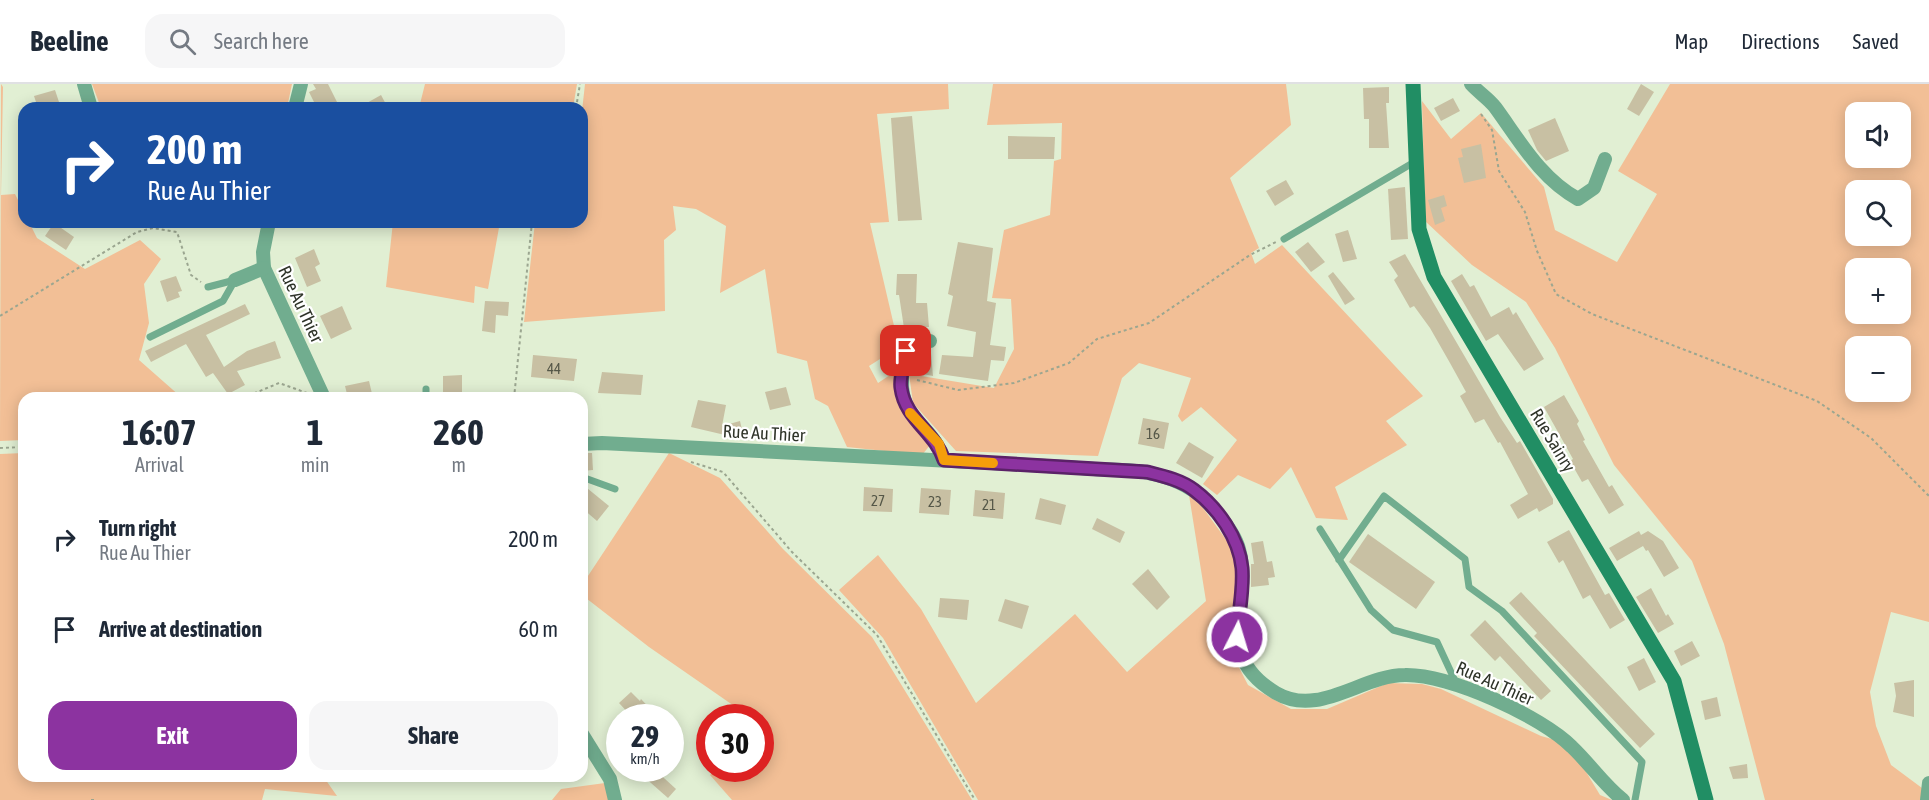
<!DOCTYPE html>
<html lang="en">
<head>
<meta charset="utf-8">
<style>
  body { margin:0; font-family:"Asap Condensed",sans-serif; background:#f6f6f7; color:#1f2937; height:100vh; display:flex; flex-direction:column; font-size:22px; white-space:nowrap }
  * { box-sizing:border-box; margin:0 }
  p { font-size:20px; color:#747a83 }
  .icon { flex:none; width:33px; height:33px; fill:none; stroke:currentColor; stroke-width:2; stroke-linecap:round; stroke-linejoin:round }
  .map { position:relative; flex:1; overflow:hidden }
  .side { position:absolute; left:18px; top:308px; width:570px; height:390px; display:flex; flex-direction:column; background:#fff; border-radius:18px; box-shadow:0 3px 15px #0003 }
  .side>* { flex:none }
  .top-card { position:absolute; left:18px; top:18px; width:570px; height:126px; border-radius:18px; box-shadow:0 3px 15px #0003; background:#1a4fa0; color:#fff; overflow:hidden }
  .buttons { position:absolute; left:1845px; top:18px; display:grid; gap:12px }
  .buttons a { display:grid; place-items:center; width:66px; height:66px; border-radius:12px; background:#fff; box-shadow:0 3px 15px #0003; font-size:30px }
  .speed { position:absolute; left:606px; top:620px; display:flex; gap:12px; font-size:30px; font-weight:700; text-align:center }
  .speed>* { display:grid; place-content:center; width:78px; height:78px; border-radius:50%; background:#fff; box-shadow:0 3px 15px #0003; line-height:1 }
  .speed small { font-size:15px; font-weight:400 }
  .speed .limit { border:9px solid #d22; background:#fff; color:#111 }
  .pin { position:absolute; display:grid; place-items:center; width:51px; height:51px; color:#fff; margin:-26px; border-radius:12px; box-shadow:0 3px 9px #0006 }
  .me { position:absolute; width:66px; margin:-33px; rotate:5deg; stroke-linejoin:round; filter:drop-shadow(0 0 4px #0008) }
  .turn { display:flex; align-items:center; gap:21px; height:126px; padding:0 30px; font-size:27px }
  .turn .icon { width:78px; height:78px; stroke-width:2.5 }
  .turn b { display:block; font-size:42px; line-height:51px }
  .eta { display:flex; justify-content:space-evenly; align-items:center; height:102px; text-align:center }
  .eta b { font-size:36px; font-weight:700; line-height:42px }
  .button { display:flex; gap:12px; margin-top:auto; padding:12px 30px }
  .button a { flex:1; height:69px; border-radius:18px; background:#8c33a0; color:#fff; font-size:24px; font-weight:700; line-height:69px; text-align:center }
  .button a+a { background:#f6f6f7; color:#1f2937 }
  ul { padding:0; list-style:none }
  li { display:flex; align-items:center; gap:18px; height:90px; padding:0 30px }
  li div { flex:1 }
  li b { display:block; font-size:22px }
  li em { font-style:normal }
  header { display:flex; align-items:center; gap:36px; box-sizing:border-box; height:84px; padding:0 30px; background:#fff; border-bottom:2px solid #e0e1e3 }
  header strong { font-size:28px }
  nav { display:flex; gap:33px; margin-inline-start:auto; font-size:21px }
  .search { width:420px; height:54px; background:#f6f6f7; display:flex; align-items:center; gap:15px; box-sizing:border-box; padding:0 21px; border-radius:18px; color:#747a83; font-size:22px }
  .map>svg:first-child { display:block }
  .green { fill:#f2bf96; fill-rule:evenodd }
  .building { fill:#c8c0a3 }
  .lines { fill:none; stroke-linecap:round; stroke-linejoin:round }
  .path { stroke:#9ba690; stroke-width:2; stroke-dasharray:3 3; stroke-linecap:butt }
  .lane { stroke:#71ad8f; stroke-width:7 }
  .street { stroke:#71ad8f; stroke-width:14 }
  .secondary { stroke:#218e64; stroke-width:15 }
  .route-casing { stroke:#5b2168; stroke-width:15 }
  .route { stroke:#8c33a0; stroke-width:10 }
  .slow { stroke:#f59e0b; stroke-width:10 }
  .labels { text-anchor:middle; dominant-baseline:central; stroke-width:4.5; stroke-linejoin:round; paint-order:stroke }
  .number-label { font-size:15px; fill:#555748 }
  .street-label { font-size:18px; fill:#2f3429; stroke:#fff }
</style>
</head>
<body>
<header>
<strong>Beeline</strong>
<div class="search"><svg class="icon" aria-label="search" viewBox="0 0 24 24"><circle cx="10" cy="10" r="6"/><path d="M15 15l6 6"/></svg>Search here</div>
<nav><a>Map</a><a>Directions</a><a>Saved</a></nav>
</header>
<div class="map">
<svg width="1929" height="716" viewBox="0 0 1929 716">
  <rect width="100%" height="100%" fill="#e1efd3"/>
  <g class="green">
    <path d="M1,0L3,3L1,111L15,110L24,128V138H29L37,154L85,185L140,156L161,175L144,200L149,239L139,276L181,313L24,314V356L0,357Z"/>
    <path d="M92,0H292L287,24H101Z"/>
    <path d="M425,0H577L573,24H419Z"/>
    <path d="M585,0H948L949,25L877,30L889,138L870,139L899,263L869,282L878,299L896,287L899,321L931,360L922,371L847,363L828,322L815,315L807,277L777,269L765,185L720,209L726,142L696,125L673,122L676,146L664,156L665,227L524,238L535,138H582V27Z"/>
    <path d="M993,0H1286L1291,41L1230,94L1259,164L1251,169L1255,180L1282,161L1423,312L1386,337L1407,361L1335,403L1348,436L1316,434L1291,383L1270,405L1238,391L1217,411L1203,400L1237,356L1201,323L1182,338L1178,332L1191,294L1139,279L1122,294L1098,372L956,367L913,319L909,290L994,304L1014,265L1011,215L992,214L1004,146L1050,131L1054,77L1061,75L1062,39L987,41Z"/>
    <path d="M1670,0H1929V538L1891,528L1870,608L1876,642L1891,681L1922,704L1921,716H1765L1724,560L1692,477L1614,381L1555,264L1526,218L1472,181L1425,137L1422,17L1451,55L1481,29L1544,103L1555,146L1617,178L1657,110L1618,87ZM1856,28H1900V74H1856ZM1856,106H1900V152H1856ZM1856,184H1900V230H1856ZM1856,262H1900V308H1856Z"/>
    <path d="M393,138H500L488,205L475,202L474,219L386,203Z"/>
    <path d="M24,369V692H323L337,712L265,705L262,716H0V370Z"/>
    <path d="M669,369L720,394L783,465L872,553L972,716H732L710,691L717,684H760V633H750L649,563L582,511V501Z"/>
    <path d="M1189,411L1198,417L1238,472L1235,535L1229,564L1248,601L1291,625H1327L1388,599L1422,600L1441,605L1541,652L1559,657L1579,676L1600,711L1612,716H978L883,554L839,506L878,471L921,525L976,619L1075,530L1127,588L1206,517Z"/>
    <path d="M605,699L614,716H552L561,705Z"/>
  </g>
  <g class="building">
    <path d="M313,0H328L340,24H317L309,8L316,5Z"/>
    <path d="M1641,0L1654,8L1639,32L1627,25Z"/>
    <path d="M1389,3V19H1386L1389,64H1369V35H1364L1363,4Z"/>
    <path d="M55,6L61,24H38L34,12Z"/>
    <path d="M381,11L388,24H358Z"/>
    <path d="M1453,14L1460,27L1441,37L1434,24Z"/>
    <path d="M912,32L922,136L898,137L891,34Z"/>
    <path d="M1555,34L1569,67L1546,77L1537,66L1528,46Z"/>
    <path d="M1008,52L1055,53L1054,75H1008Z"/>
    <path d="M1481,60L1486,94L1464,99L1458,74L1463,73L1461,65Z"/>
    <path d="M1286,96L1294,110L1275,122L1266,107Z"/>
    <path d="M1405,103L1408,155L1391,156L1388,105Z"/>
    <path d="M1444,111L1447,122L1441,124L1445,137L1435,141L1428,116Z"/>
    <path d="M54,139L74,153L66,166L45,152Z"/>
    <path d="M1348,146L1357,175L1343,178L1335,150Z"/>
    <path d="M958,158L993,164L987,217L996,219L990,261L1006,263L1004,277L991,276L988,297L939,290L942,271L973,273L976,248L947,242L953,212L948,210Z"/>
    <path d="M1308,158L1325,178L1311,188L1295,168Z"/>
    <path d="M314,165L320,180L315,183L321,197L307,203L295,174Z"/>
    <path d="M1405,170L1500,333L1517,359L1520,357L1553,415V420L1539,428L1537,424L1518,435L1510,421L1528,410L1500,358L1498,359L1484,335L1475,339L1460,312L1466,308L1450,279L1430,244L1414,222L1410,224L1394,196L1398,192L1389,178Z"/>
    <path d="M1333,188L1355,215L1345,221L1328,192Z"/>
    <path d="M897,190H917L916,219H927L929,243L904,244L899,211H896Z"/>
    <path d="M1462,190L1470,203L1474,201L1491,233L1509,223L1513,231L1516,228L1544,275L1524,287L1498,250L1486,257L1451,197Z"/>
    <path d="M176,192L182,207L178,208L180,213L167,218L160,197Z"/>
    <path d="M485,217L509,218L508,232L496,231L495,249L482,247Z"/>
    <path d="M245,220L250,230L206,251L224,283L247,267L275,257L281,274L237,287L245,301L228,310L213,289L206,293L186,260L151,278L145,267Z"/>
    <path d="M342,222L352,245L331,255L320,232Z"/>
    <path d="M918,267L931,269L933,292L912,288Z"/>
    <path d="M533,271L577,275L574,297L531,293Z"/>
    <path d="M602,288L643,291L641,311L598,309Z"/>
    <path d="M462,291V314H443V292Z"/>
    <path d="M369,297L373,314H348L345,302Z"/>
    <path d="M786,303L791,321L770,326L765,308Z"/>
    <path d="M1564,311L1579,337L1577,340L1585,356L1583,357L1609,403L1612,401L1624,421L1609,430L1588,395L1582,398L1570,377L1573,375L1544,323Z"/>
    <path d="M698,316L726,321L722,342L740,337L743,350L725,354V351L691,343Z"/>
    <path d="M1143,334L1169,339L1164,365L1138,360Z"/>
    <path d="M1189,358L1214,373L1202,394L1176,379Z"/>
    <path d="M582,369H592L593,386L582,387Z"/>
    <path d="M582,400L609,422L597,437L582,424Z"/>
    <path d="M864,403L893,405L892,428L863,427Z"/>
    <path d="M921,404L951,406L949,431L919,429Z"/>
    <path d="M975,406L1005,409L1003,435L973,432Z"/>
    <path d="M1040,414L1066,421L1061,441L1035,435Z"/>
    <path d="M1097,434L1125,448L1120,459L1092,445Z"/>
    <path d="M1569,446L1605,511L1609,509L1625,536L1610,545L1590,511L1583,515L1563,476L1559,479L1547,458Z"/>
    <path d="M1639,447L1641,451L1648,447L1663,457L1679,484L1664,493L1648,466L1646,467L1643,462L1617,477L1609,464Z"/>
    <path d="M1368,450L1435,498L1416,525L1349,478Z"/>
    <path d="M1263,457L1267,478L1272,477L1275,493L1268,494L1269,501L1251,503V480H1254L1251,459Z"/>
    <path d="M1148,485L1170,513L1157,526L1132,500Z"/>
    <path d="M1651,504L1666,532L1668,530L1674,540L1658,549L1636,513Z"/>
    <path d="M1521,508L1655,650L1640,664L1534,552L1537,549L1509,519Z"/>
    <path d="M940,514L969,516L967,536L938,533Z"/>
    <path d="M1005,515L1029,522L1022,545L998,537Z"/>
    <path d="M1485,536L1551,607L1541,616L1500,572L1495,577L1470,551Z"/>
    <path d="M1692,557L1700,572L1681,582L1674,567Z"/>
    <path d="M1644,574L1656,598L1639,607L1627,583Z"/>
    <path d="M1914,596V633L1893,628L1896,612L1894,599Z"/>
    <path d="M631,608L640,617L641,615L658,633H632L619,619Z"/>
    <path d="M1717,613L1721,632L1705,636L1701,617Z"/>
    <path d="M1747,680L1748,694L1733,695L1729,683Z"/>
    <path d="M634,684H653L676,705L668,714Z"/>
  </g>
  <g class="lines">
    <g class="path">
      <path d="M576,24L580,0"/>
      <path d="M1481,30L1492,46L1499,87L1525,128L1537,167L1556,210L1592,230L1817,317L1871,354L1929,412"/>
      <path d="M0,232L137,148L153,144L177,148L191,191L201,198"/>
      <path d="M917,296L958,306L1014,299L1069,279L1097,255L1149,239L1250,171L1276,158"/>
      <path d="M243,314L279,299L307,309"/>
      <path d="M514,314L532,138"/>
      <path d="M0,364L24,363"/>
      <path d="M691,378L723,388L792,468L877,551L975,716"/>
      <path d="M91,716H96"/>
    </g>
    <g class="lane">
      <path d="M1284,155L1416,77"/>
      <path d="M208,203L235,196"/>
      <path d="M150,253L223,217L235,196"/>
      <path d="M426,305V314"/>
      <path d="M582,393L615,405"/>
      <path d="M1320,445L1371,526L1393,546L1437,558L1456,599"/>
      <path d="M1339,476L1384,412L1465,475L1469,503L1502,527L1642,678L1635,716"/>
    </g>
    <g class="street">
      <path d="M84,0L91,24"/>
      <path d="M1471,0C1478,8 1488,14 1495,23C1520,57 1540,94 1578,115L1594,104L1605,75"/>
      <path d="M295,24L301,0"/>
      <path d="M269,138L263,168L264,184L324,314"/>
      <path d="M235,196L264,184"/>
      <path d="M930,257L913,258C906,267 905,274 903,284C895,337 931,336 944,376"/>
      <path d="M582,360L602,359C725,365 848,371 971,378C1012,380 1053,382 1094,385C1112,386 1132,385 1149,389C1170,393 1189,401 1204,415C1217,428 1234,447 1239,465C1254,520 1210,570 1276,609C1319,634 1362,591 1405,591C1449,590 1541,632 1572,663C1590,680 1603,700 1623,716"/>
      <path d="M582,650L610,695L615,716"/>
      <path d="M1927,716L1929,699"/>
    </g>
    <path class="secondary" d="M1413,0L1419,145L1434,193L1674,597L1706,716"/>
  </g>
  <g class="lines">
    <defs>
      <path id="route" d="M906,267C905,278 899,294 901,304C905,335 935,348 944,376L1147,388C1163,392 1181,396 1194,406C1218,424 1239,454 1242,484C1244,506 1238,531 1237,553"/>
    </defs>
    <use href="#route" class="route-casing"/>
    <use href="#route" class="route"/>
    <path class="slow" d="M910,329L939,360L944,376L993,379"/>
  </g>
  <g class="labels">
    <g class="number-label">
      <text x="554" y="284">44</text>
      <text x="1153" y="349">16</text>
      <text x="878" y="416">27</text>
      <text x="935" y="417">23</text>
      <text x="989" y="420">21</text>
    </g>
    <g class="street-label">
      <text transform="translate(301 220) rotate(65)">Rue Au Thier</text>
      <text transform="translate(764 349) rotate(3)">Rue Au Thier</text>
      <text transform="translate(1553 356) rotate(59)">Rue Sainry</text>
      <text transform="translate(1495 599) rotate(24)">Rue Au Thier</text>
    </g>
  </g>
</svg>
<div class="buttons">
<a><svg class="icon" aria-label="sound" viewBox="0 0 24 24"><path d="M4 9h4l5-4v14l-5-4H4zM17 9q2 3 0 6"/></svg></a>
<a><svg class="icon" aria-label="search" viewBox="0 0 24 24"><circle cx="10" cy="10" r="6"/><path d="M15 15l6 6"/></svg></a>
<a>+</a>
<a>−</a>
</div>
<div class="speed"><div>29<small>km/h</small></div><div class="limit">30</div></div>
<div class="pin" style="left:906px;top:267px;background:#d93025"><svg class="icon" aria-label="arrive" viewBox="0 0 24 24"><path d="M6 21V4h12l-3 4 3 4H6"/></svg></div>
<svg class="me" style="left:1237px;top:553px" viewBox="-20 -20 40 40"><circle r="17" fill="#8c33a0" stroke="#fff" stroke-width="3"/><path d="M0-11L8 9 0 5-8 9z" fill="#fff"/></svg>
<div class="top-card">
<div class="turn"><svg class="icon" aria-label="right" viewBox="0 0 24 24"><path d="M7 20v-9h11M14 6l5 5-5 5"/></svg><div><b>200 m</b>Rue Au Thier</div></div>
</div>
<section class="side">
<div class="eta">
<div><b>16:07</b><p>Arrival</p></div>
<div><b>1</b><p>min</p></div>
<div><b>260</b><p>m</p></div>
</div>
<ul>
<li><svg class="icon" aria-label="right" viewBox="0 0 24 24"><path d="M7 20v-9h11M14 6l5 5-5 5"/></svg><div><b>Turn right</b><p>Rue Au Thier</p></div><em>200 m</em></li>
<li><svg class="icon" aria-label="arrive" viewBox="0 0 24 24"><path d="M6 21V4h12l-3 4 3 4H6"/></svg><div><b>Arrive at destination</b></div><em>60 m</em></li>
</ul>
<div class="button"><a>Exit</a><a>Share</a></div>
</section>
</div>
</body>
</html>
